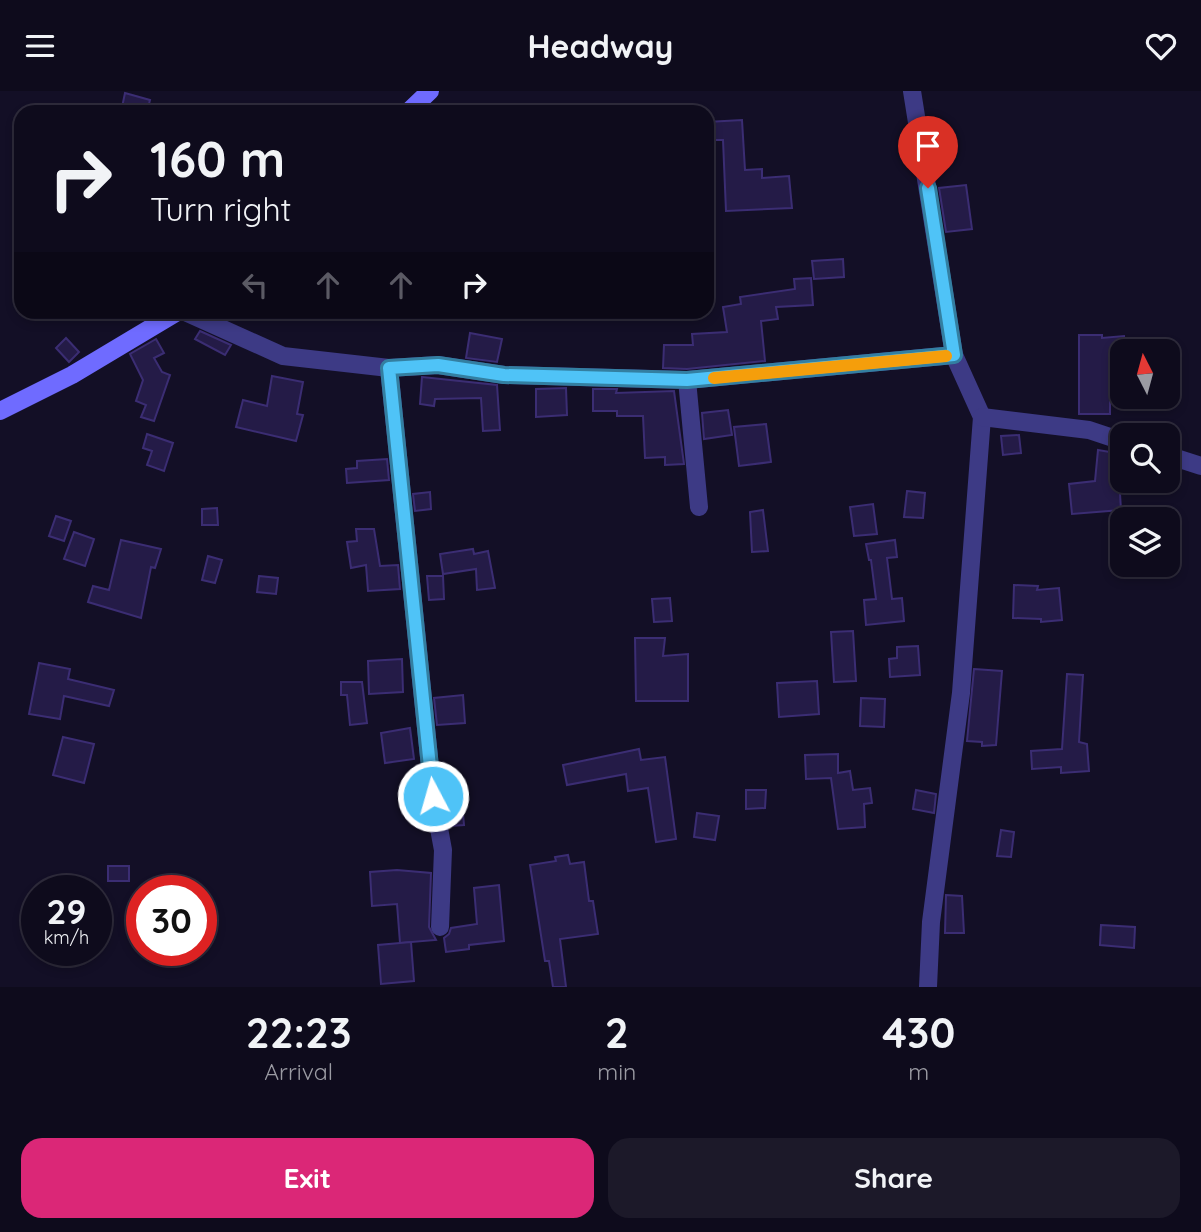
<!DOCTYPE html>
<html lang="en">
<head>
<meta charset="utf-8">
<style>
  body { margin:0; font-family:Quicksand,sans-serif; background:#1c1929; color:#f1f3f6; height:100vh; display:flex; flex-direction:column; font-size:26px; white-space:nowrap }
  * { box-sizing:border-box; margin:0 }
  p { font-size:23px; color:#9b9ba3 }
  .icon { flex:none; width:38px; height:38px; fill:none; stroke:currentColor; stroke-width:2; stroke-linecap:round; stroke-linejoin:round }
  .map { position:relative; height:896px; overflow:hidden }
  .drawer { display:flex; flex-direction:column; background:#0e0b1c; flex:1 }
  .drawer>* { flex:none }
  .top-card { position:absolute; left:14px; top:14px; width:700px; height:214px; border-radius:21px; box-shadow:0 4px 10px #0003,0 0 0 2px #2e2b3b; background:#0e0b1c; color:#f1f3f6; overflow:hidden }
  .needle { width:46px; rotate:354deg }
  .fabs { position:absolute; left:1110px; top:248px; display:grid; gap:14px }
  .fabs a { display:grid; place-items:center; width:70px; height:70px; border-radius:14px; background:#0e0b1c; box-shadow:0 4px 10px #0003,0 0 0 2px #2e2b3b; font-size:35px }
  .speed { position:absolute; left:21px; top:784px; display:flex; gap:14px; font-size:35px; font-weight:700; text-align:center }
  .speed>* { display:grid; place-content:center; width:91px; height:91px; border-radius:50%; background:#0e0b1c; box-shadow:0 4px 10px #0003,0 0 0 2px #2e2b3b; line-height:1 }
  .speed small { font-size:18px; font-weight:400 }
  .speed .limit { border:10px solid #d22; background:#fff; color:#111 }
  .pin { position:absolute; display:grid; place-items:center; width:60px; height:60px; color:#fff; margin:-72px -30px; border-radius:50% 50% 50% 0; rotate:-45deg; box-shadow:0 0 7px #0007 }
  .pin .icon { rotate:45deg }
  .me { position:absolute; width:77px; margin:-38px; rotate:354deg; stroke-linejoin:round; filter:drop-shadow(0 0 5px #0008) }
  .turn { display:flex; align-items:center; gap:24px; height:147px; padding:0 21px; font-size:32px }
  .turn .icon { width:91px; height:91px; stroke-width:2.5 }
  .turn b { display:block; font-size:49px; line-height:60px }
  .lanes { display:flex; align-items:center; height:66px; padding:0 21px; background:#0003; justify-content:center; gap:35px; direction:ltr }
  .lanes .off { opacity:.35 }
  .eta { display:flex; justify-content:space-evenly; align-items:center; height:119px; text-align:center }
  .eta b { font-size:42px; font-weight:800; line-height:49px }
  .button { display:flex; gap:14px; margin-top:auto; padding:14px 21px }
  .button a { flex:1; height:80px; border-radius:21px; background:#db2777; color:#fff; font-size:28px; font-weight:800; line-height:80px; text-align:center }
  .button a+a { background:#1c1929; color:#f1f3f6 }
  header { display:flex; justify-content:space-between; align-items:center; height:91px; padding:0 21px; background:#0e0b1c; font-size:32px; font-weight:800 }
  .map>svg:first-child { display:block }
  .building { fill:#241b47; stroke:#3b2d73; stroke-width:2 }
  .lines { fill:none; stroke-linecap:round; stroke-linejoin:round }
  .minor { stroke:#3d3a85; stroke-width:18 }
  .secondary { stroke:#6f6bff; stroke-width:18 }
  .route-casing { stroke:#337fa1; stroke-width:18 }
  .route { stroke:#4fc3f7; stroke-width:12 }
  .slow { stroke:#f59e0b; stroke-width:12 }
</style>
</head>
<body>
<header><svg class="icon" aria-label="menu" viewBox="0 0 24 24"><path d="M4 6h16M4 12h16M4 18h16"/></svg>Headway<svg class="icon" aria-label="heart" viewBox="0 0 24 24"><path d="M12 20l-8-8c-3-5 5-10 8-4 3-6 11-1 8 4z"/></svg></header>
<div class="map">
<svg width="1201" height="896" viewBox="0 0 1201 896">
  <rect width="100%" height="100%" fill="#130f26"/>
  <g class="building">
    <path d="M125,2L150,9L147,21H121Z"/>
    <path d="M742,29L745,79L762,78V87L789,85L792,117L726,120L723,49H707V31Z"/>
    <path d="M966,94L972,138L946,141L939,97Z"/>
    <path d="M843,168L844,186L814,188L812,170Z"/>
    <path d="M811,187L813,214L776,216L778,228L761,230L765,270L687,278L663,277L664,254H693L692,243L727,241L723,216L741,213L740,206L795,198L794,188Z"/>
    <path d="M200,240L231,254L225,264L195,248Z"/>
    <path d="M470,242L502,248L497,271L466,267Z"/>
    <path d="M1079,244H1102V247L1124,245L1125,260L1118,261V304H1110V323H1079Z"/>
    <path d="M66,247L79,261L69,271L56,257Z"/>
    <path d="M156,248L164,262L154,267L162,281L170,284L154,330L141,326L146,314L136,310L143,289L130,263Z"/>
    <path d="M272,285L303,291L297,323L303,324L296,350L236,336L243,309L267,315Z"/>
    <path d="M422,286L497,294L500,339L483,340L481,307L435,308L434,315L420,313Z"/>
    <path d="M566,297L567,324L536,326V298Z"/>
    <path d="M593,298H617L616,302L674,300L684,373L665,374V366L645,367L643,325H617V320H593Z"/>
    <path d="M728,319L732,344L704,348L702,322Z"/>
    <path d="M766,333L771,371L739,375L734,336Z"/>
    <path d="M147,343L173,352L164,380L147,374L152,360L143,357Z"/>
    <path d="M1019,344L1021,362L1003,364L1001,345Z"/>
    <path d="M1098,359L1122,363L1119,386L1121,419L1072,423L1069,393L1095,390Z"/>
    <path d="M387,368L389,389L347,392L346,378L357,377V370Z"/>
    <path d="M907,400L925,402L923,427L904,426Z"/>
    <path d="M430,401L431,418L415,420L413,403Z"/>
    <path d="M873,413L877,443L854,445L850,416Z"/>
    <path d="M217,417L218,434H202V418Z"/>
    <path d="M763,419L768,460L752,461L750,421Z"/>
    <path d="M56,425L71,430L64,450L49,445Z"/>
    <path d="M356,438H374L380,475L398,474L400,498L368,500L366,474L351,477L347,451L357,450Z"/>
    <path d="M74,441L94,448L85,475L64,468Z"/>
    <path d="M121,449L161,458L155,477L151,476L141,527L88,511L93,495L109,499Z"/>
    <path d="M895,449L897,466L887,467L892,508L902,507L904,530L866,534L864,509L876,508L871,469H869L866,453Z"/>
    <path d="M473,458L474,463L488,460L495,497L477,499L476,478L443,483L440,463Z"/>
    <path d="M208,465L222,469L215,492L202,489Z"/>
    <path d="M259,485L278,487L276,503L257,501Z"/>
    <path d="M427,485H443L444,508L429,509Z"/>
    <path d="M1014,494L1038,495L1037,499L1059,497L1062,529L1041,531V528L1013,527Z"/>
    <path d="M670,507L672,530L654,531L652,508Z"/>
    <path d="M853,540L856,590L834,591L831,541Z"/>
    <path d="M635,547H665L663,565L688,563V610H636Z"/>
    <path d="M918,555L920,584L890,586L889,568L897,567V556Z"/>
    <path d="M402,568L403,601L369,603L368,570Z"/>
    <path d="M39,572L70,578L68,588L114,599L109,615L64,605L60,628L29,623Z"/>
    <path d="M974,578L1002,580L996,654L982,655V651L967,650Z"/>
    <path d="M1067,583L1083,584L1079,651L1087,653L1089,680L1061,682V676L1032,678L1031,660L1062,658Z"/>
    <path d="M817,590L819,623L779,626L777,592Z"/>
    <path d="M341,591H362L367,632L350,634L347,604H341Z"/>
    <path d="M463,604L465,632L437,634L434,607Z"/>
    <path d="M861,607L885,608L884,636L860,635Z"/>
    <path d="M410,637L414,668L385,672L381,642Z"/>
    <path d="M63,646L94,653L84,692L53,684Z"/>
    <path d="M639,658L641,669L665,666L676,748L656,751L648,697L628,700L626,683L567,694L563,674Z"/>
    <path d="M838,663V682L850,680L853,699L870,697L872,712L864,713L865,736L838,738L831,687L806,688L805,664Z"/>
    <path d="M746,699H766L765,717L746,718Z"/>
    <path d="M916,699L936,703L934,722L913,718Z"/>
    <path d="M461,700L464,734L450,735L444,701Z"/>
    <path d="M697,722L719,725L715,749L694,746Z"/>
    <path d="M1001,739L1014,741L1011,766L997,765Z"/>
    <path d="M568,764L570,773L584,771L589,810H593L598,843L560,848L566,896H553L549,870H545L530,774L556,770L555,766Z"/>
    <rect x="108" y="775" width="21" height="15"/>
    <path d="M397,779L431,782L429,836L436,849L400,852L397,813L372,815L370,781Z"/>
    <path d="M499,794L504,850L469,854V858L446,861L444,847L449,843L451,837L477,833L474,797Z"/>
    <path d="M946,804L962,805L964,842H945Z"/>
    <path d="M1101,834L1135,836L1134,857L1100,854Z"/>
    <path d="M411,851L414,890L381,893L378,854Z"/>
  </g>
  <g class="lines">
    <g class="minor">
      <path d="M912,0L954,264L982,326L961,602L931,831L928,896"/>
      <path d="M183,220L283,265L389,277L438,274L504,284L687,289L954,264"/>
      <path d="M389,277L433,705L443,759L440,836"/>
      <path d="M687,289L699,416"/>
      <path d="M982,326L1089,339L1122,350"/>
      <path d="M1167,364L1201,375"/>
    </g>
    <g class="secondary">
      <path d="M408,21L430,0"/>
      <path d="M0,320L72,284L179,220"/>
    </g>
  </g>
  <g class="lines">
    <defs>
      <path id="route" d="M433,705L389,277L438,274L504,284L687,289L954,264L928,97"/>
    </defs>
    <use href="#route" class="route-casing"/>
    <use href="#route" class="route"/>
    <path class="slow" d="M714,287L946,265"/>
  </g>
</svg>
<div class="fabs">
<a><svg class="needle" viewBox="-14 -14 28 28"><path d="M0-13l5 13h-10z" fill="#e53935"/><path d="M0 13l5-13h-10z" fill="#9b9ba3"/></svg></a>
<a><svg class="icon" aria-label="search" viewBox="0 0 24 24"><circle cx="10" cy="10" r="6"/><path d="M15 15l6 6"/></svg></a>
<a><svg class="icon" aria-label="layers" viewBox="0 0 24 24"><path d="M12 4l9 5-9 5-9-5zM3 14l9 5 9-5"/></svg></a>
</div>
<div class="speed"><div>29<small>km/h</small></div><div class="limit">30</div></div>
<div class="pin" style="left:928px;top:97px;background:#d93025"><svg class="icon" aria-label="arrive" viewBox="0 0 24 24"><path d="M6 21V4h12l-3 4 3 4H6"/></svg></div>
<svg class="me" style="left:433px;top:705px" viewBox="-20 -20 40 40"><circle r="17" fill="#4fc3f7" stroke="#fff" stroke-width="3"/><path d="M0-11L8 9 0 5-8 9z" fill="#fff"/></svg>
<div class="top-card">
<div class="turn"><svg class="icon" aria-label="right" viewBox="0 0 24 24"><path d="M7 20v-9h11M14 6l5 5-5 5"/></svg><div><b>160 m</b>Turn right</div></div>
<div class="lanes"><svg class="icon off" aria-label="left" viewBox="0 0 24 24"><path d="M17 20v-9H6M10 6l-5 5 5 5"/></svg><svg class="icon off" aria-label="ahead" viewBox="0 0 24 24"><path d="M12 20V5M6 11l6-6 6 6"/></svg><svg class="icon off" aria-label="ahead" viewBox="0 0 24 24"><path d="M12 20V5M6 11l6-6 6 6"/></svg><svg class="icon" aria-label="right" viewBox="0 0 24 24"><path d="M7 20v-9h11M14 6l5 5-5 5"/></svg></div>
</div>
</div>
<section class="drawer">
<div class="eta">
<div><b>22:23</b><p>Arrival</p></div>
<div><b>2</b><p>min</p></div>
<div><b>430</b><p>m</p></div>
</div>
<div class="button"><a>Exit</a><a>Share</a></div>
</section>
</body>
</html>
